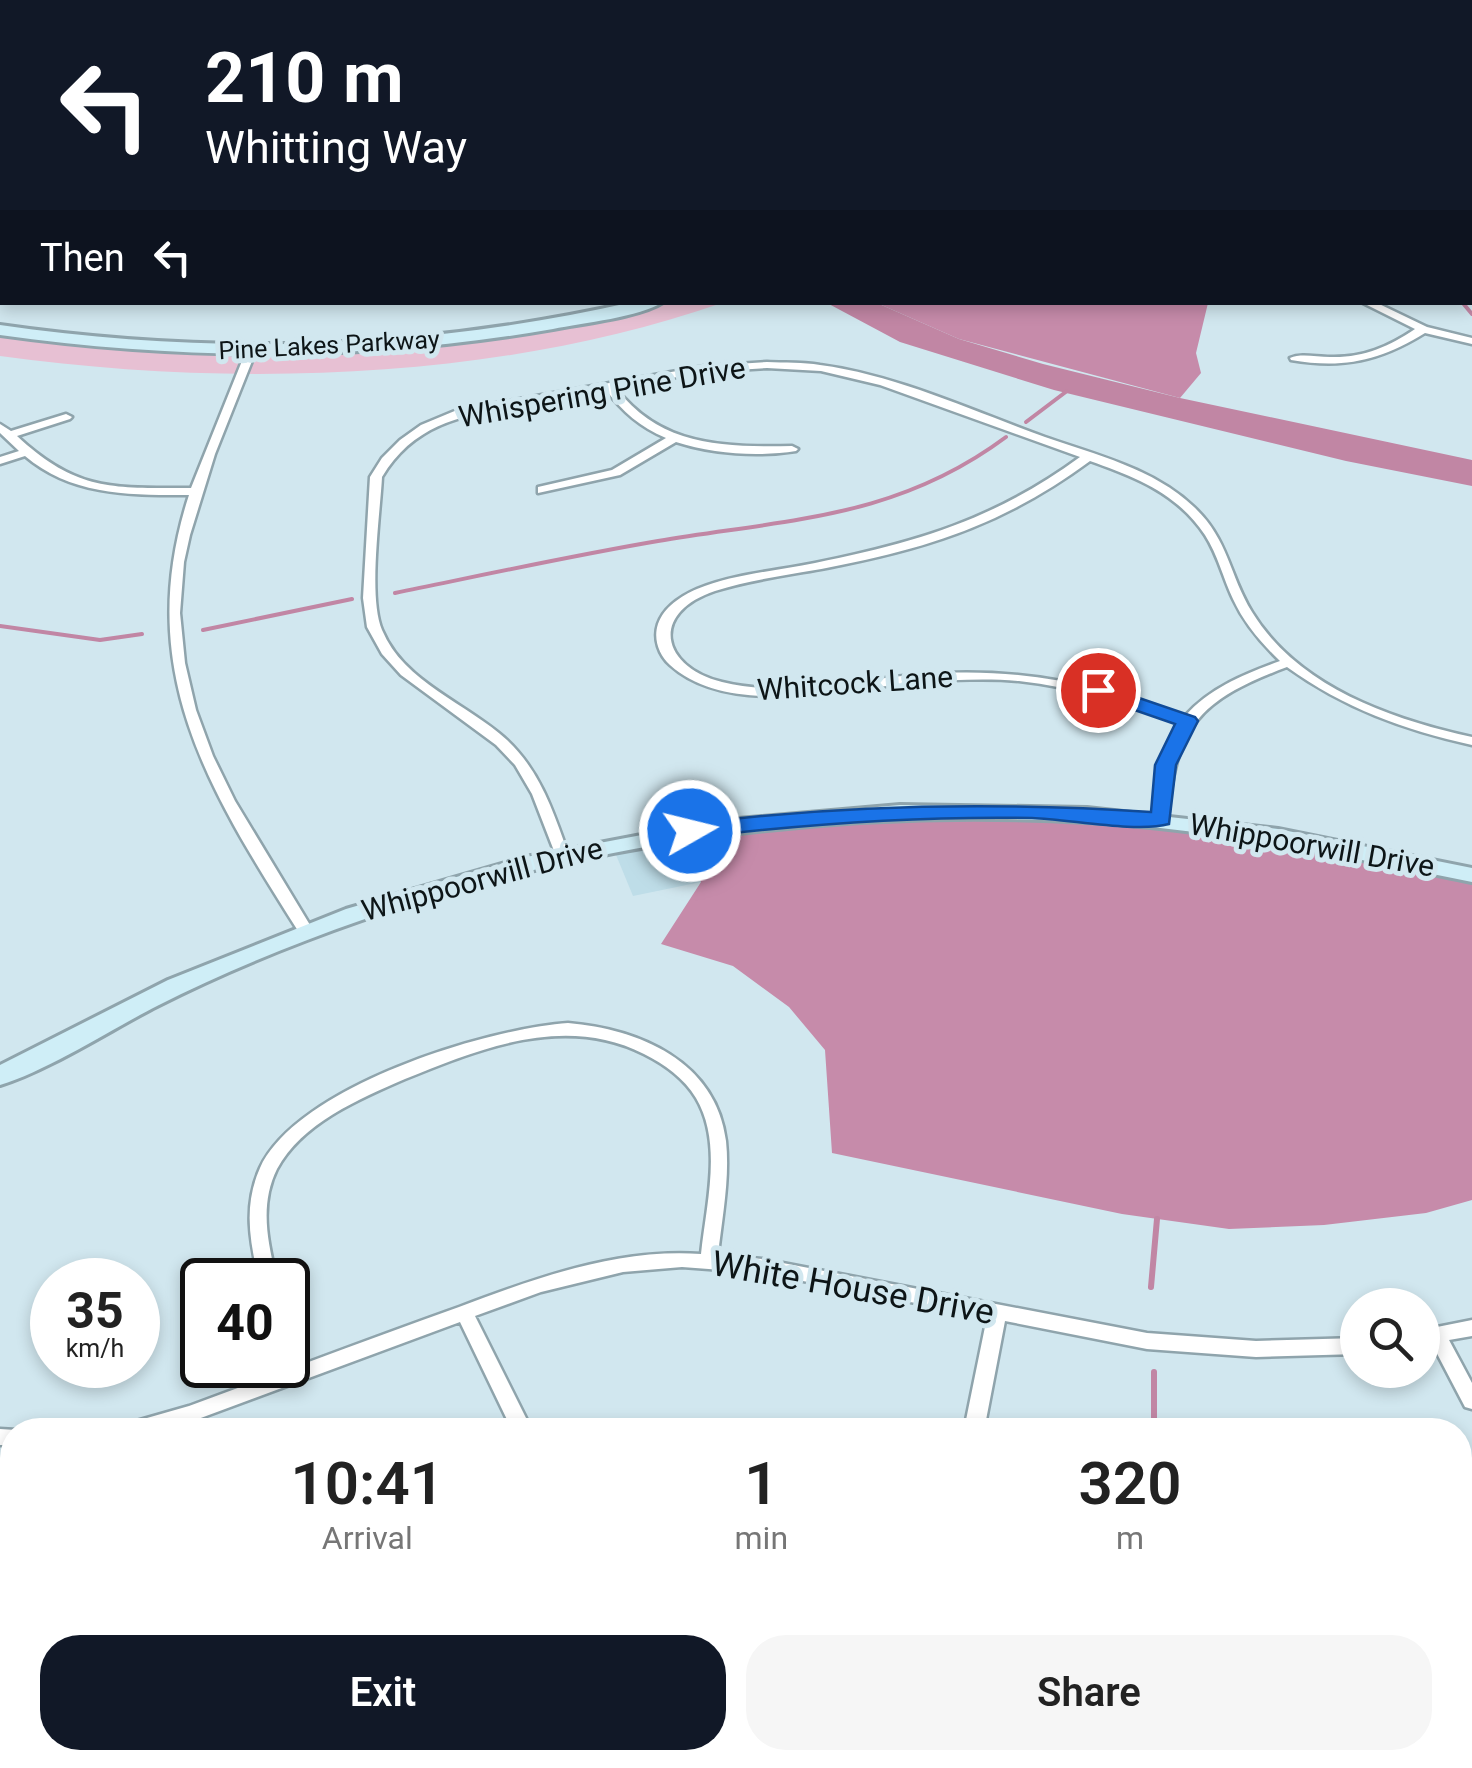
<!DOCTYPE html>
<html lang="en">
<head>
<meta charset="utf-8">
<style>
  body { margin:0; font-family:Roboto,sans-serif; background:#f6f6f6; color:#222; height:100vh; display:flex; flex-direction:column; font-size:38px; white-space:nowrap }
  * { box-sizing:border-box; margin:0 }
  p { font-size:32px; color:#767676 }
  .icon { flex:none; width:55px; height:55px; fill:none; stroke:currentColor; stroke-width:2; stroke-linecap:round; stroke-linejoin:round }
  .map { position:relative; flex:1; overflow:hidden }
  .panel { position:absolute; left:0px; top:1418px; width:1472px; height:352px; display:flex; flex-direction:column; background:#fff; border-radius:40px 40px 0 0; box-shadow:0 5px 15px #0003 }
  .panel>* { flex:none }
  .banner { position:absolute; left:0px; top:0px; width:1472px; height:305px; box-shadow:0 5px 15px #0003; background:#111827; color:#fff; overflow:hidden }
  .controls { position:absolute; left:1340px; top:1288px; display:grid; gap:20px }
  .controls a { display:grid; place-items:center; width:100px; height:100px; border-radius:50%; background:#fff; box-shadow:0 5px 15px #0003; font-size:50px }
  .speed { position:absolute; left:30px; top:1258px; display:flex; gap:20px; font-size:50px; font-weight:700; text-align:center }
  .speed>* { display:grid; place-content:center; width:130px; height:130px; border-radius:50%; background:#fff; box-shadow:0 5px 15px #0003; line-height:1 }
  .speed small { font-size:25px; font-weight:400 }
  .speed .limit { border:5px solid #111; border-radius:15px; background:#fff; color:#111 }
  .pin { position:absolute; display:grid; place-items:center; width:85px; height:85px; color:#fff; margin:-42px; border:5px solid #fff; border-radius:50%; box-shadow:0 2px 10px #0007 }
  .me { position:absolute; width:110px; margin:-55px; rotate:82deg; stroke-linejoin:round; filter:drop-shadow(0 0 8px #0008) }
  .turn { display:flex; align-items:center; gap:35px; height:210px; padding:0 40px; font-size:45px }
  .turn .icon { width:130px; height:130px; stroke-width:2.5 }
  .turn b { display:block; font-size:70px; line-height:85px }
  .then { display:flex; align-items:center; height:95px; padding:0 40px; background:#0003; gap:20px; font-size:38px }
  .eta { display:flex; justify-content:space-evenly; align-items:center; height:170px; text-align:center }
  .eta b { font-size:60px; font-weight:600; line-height:70px }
  .button { display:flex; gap:20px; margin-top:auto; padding:20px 40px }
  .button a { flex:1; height:115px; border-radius:40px; background:#111827; color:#fff; font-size:40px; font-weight:600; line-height:115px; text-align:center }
  .button a+a { background:#f6f6f6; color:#222 }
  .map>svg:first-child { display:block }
  .built { fill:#bedde8 }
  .green { fill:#e7c0d3 }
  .forest { fill:#c68baa }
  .water { fill:#c186a4 }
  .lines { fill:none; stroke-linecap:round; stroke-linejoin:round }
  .stream-far1 { stroke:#c186a4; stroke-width:4 }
  .stream { stroke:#c186a4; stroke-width:6 }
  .street-casing { stroke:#8fa4ac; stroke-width:5 }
  .secondary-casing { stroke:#8fa4ac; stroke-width:6 }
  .street { fill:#fff; fill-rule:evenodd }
  .secondary { fill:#cfeef7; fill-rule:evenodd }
  .route { fill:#1a73e8; stroke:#114b97; stroke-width:2.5 }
  .labels { text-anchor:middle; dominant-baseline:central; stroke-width:10; stroke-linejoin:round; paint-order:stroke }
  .far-street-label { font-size:25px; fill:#0d1517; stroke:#d1e7ef }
  .street-label { font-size:30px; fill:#0d1517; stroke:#d1e7ef }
  .near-street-label { font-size:35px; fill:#0d1517; stroke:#d1e7ef }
</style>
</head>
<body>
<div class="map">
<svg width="1472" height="1768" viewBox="0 0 1472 1768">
  <rect width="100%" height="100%" fill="#d1e7ef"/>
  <path class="built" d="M683,838L701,882L633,896L614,850Z"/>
  <path class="green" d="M671,303H722C498,381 233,388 0,356V334C224,370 450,354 671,303Z"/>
  <g class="forest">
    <path d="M877,303H1208L1196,353L1201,373L1180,398L959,339Z"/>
    <path d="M1019,817L1175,828L1262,839L1472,882V1200L1426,1213L1324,1225L1229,1229L1122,1214L832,1153L825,1050L789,1007L733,966L661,944L701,882L683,838L870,819Z"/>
  </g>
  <path class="water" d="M827,303H877L959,339L1043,364L1180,398L1472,460V486L1346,461L1054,390L900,342Z"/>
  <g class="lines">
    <g class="stream-far1">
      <path d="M1462,302L1472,314"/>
      <path d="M1026,422L1067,391"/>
      <path d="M395,593C483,575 570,556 658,541C788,519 896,519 1006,437"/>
      <path d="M0,626L100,640L142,634"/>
      <path d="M203,630L352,599"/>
    </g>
    <g class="stream">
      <path d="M1151,1287L1157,1219"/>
      <path d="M1154,1372V1430"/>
      <path d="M1189,1758L1195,1768"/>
    </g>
    <defs>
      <g id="street">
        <path d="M0,0L9,2L0,4Z"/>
        <path d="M121,0H142L137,2H118Z"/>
        <path d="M154,0H163L165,2H156Z"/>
        <path d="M374,0H384L386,2H377Z"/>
        <path d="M746,0H785L781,2H743Z"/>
        <path d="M900,0H956L959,2H908Z"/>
        <path d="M1306,0H1314L1316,2H1308Z"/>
        <path d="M1378,0H1386L1388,2H1380Z"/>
        <path d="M0,90H2V95L0,96Z"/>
        <path d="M1472,109V115L1470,116V110Z"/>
        <path d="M2,149V155L0,156V150Z"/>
        <path d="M0,183L2,184V190L0,189Z"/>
        <rect x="0" y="268" width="2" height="6"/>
        <path d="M1361,302H1375L1427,327L1472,338V344L1425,333C1380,361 1343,369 1291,360L1290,358C1301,353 1316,357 1330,357C1363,358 1388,347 1415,329Z"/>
        <path d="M251,348L256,351L215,454L190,535L184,562L180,613L185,663L196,710L213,756L235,801L313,930L305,935L300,934C209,790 132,671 189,495C130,495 72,496 25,456L0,464V457L19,451L0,433V424L11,431L66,414L72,417L70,419L17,436C77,492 114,488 191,488L246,351Z"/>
        <path d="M767,362C785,363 803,362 820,365C896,375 973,411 1045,437C1096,455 1153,468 1194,507C1229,540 1229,575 1252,612C1298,687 1391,719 1472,737V745C1404,730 1344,708 1287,667C1200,700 1175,725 1168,819L1161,824L1154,819C1157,785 1160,752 1180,723C1128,704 1075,687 1019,681C986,678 953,680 921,682C849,688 729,719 670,665C659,655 653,639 658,624C664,607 681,596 697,589C733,574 776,571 815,563C917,542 994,520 1080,457L880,385L821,371L767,368L705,372L616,388C661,447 724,447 792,446L798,449L796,451C758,457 713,454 676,442L620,475L538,493V487L612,470L666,438C640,427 623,412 606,390C578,395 550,400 521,405C464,415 414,423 382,477C380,515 368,597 382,630C404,683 467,703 507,740C540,771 553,811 568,853L561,858L556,856L532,794L515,765L496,745L401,675L382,654L367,627L363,598L370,477L382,458L400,440L421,425L457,410L705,366ZM1090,461C1135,477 1177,493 1205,535C1218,555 1223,578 1233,599C1244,623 1261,643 1280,661C1245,674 1211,687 1185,716C1098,684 1019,667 926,674C862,678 785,698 722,682C661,667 649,613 715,591C755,578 799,574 841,565C937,546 1010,520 1090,461Z"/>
        <path d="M568,1023C639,1029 716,1061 726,1141C730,1179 722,1218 718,1255L762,1259L1147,1333L1256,1341L1358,1338V1354L1256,1357L1147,1349L1005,1321L986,1420L983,1426L976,1428L969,1426L966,1420L987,1317L762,1273L682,1267L623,1272L541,1292L475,1316L532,1430H512L460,1322L190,1422L163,1430H123L126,1424L189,1406L289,1369L288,1329L295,1332L306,1363C357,1344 408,1325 459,1307C536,1278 618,1248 701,1254C706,1205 723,1143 696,1098C684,1078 664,1064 644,1054C565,1014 481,1048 405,1079C359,1099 302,1123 277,1169C259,1205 268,1244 277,1280H259C250,1242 243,1206 260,1168C297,1087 485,1029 568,1023Z"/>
        <path d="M1472,1320V1336L1449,1340L1472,1383V1409L1465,1407L1432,1344L1422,1346V1330Z"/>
        <path d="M0,1429L16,1430H12V1445H0Z"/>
        <path d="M1460,1652L1472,1655V1675L1460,1672Z"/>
        <path d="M12,1754V1758H36L30,1768H2L5,1760Z"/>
        <path d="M423,1758H450L457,1768H429Z"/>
        <path d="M952,1758C966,1757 984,1753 990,1768H959Z"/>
      </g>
      <g id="secondary">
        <rect x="996" y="0" width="12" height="2"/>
        <path d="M633,302H663C640,317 583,323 553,329C368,361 186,361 0,335V325C216,356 419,350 633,302Z"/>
        <path d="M900,805L1087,808L1278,829L1472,868V882C1344,856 1217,829 1086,822C843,808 593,840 362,920C293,944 222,973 157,1006C112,1029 47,1071 0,1085V1065L168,980L346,909L526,857L715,821Z"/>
      </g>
    </defs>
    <use href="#street" class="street-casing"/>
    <use href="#secondary" class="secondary-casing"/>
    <use href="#street" class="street"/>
    <use href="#secondary" class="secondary"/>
  </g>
  <path class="route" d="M1098,684L1195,717L1198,721L1176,765L1169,824C1136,833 1069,819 1032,818C917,816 804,824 690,838L679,831L690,824C845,804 996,802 1151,812L1155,765L1175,724L1091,695L1088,690Z"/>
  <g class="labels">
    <g class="far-street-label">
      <text transform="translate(329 345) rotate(-3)">Pine Lakes Parkway</text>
    </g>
    <g class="street-label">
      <text transform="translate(602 392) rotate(-10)">Whispering Pine Drive</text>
      <text transform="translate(855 683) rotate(-4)">Whitcock Lane</text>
      <text transform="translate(1312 845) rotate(10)">Whippoorwill Drive</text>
      <text transform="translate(482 879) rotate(-15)">Whippoorwill Drive</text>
    </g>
    <g class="near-street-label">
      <text transform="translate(853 1288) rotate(10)">White House Drive</text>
    </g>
  </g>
</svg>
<div class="controls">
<a><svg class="icon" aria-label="search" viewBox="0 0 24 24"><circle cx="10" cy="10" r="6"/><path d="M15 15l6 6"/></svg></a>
</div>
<div class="speed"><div>35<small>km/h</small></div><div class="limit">40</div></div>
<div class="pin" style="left:1098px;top:690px;background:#d93025"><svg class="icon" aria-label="arrive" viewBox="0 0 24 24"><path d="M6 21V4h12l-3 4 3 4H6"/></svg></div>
<svg class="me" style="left:690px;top:831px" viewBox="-20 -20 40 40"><circle r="17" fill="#1a73e8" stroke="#fff" stroke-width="3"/><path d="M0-11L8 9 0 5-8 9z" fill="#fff"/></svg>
<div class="banner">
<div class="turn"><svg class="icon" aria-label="left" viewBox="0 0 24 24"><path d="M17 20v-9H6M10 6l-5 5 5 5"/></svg><div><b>210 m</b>Whitting Way</div></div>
<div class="then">Then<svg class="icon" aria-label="left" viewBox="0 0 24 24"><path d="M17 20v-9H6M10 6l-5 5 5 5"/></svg></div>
</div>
<section class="panel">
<div class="eta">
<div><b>10:41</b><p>Arrival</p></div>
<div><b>1</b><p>min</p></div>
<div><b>320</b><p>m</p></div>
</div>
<div class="button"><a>Exit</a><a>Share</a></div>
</section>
</div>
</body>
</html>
